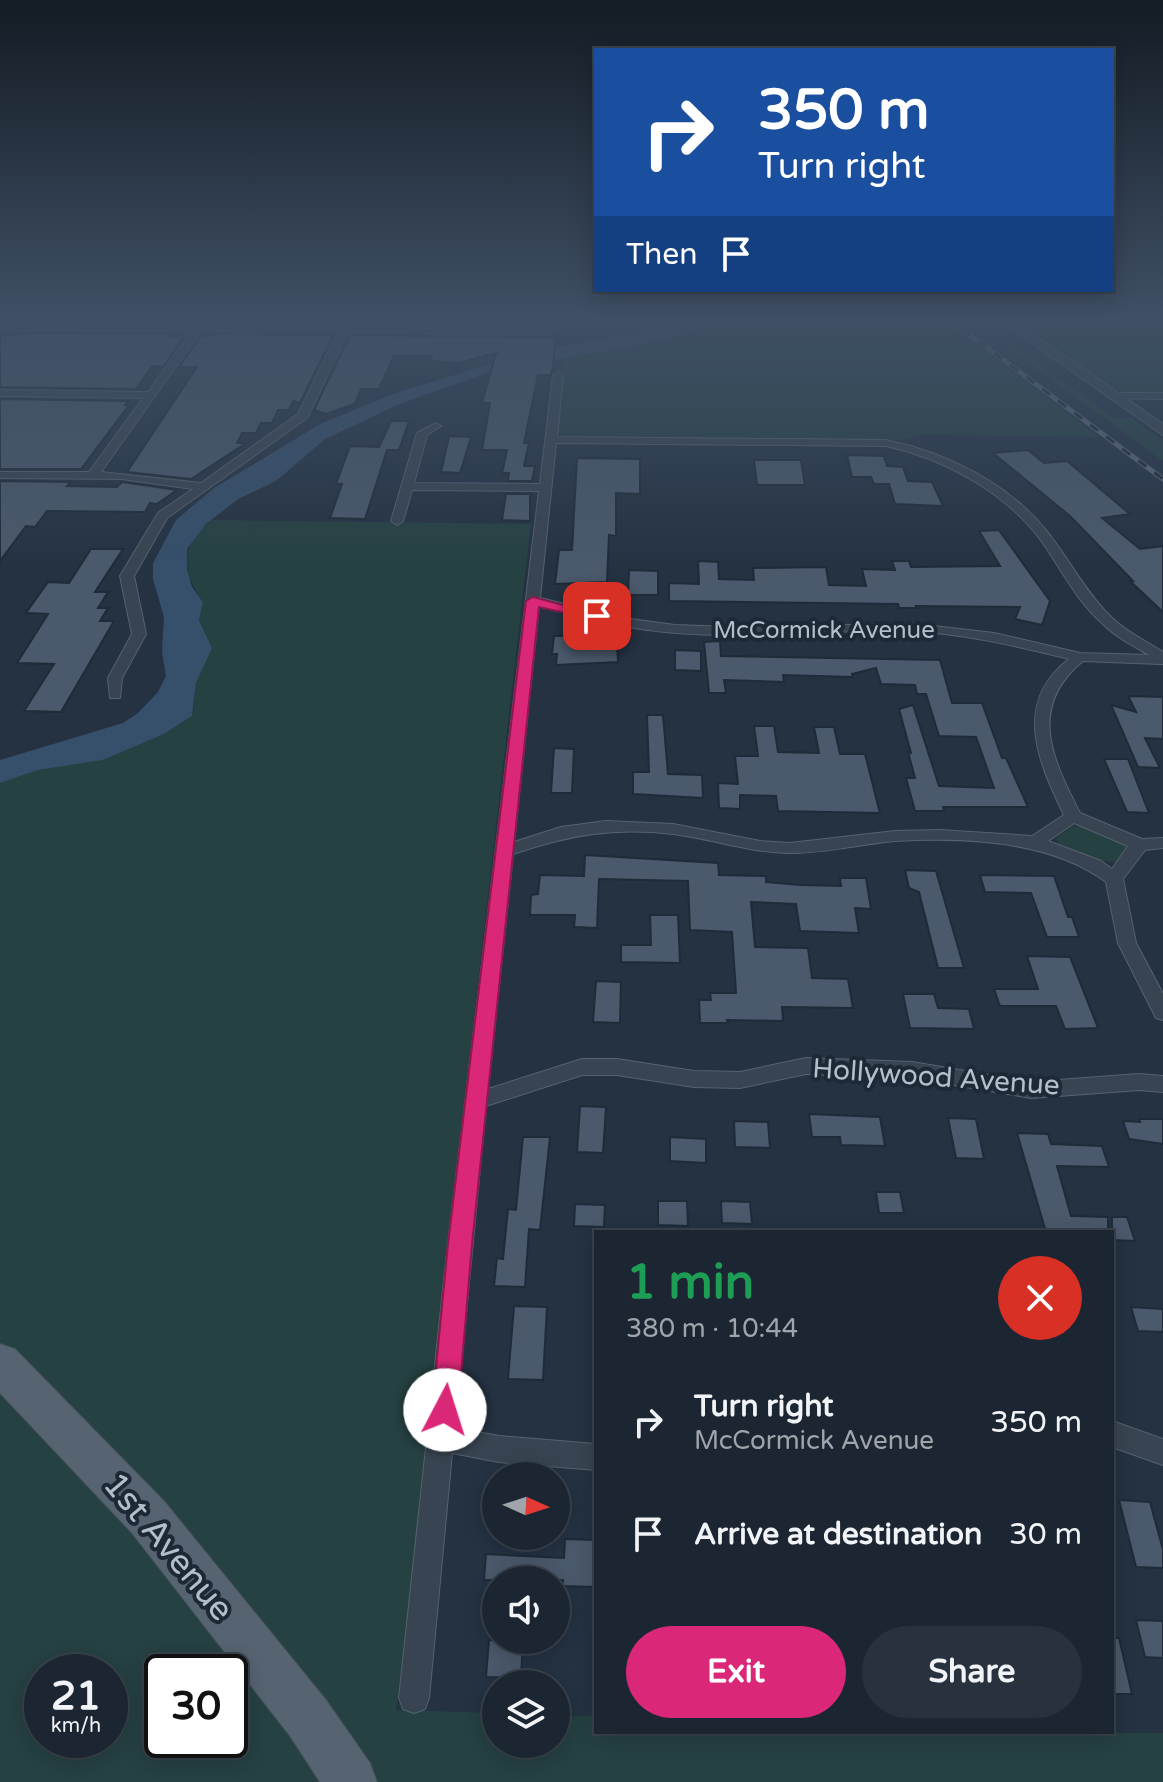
<!DOCTYPE html>
<html lang="en">
<head>
<meta charset="utf-8">
<style>
  body { margin:0; font-family:"Varela Round",sans-serif; background:#28323e; color:#f1f3f6; height:100vh; display:flex; flex-direction:column; font-size:30px; white-space:nowrap }
  * { box-sizing:border-box; margin:0 }
  p { font-size:26px; color:#a0a5ac }
  .icon { flex:none; width:44px; height:44px; fill:none; stroke:currentColor; stroke-width:2; stroke-linecap:round; stroke-linejoin:round }
  .map { position:relative; flex:1; overflow:hidden }
  .drawer { position:absolute; left:594px; top:1230px; width:520px; height:504px; display:flex; flex-direction:column; background:#1b2632; border-radius:0px; box-shadow:0 4px 20px #0003,0 0 0 2px #39434d }
  .drawer>* { flex:none }
  .banner { position:absolute; left:594px; top:48px; width:520px; height:244px; border-radius:0px; box-shadow:0 4px 20px #0003,0 0 0 2px #39434d; background:#1a4fa0; color:#fff; overflow:hidden }
  .needle { width:52px; rotate:93deg }
  .buttons { position:absolute; left:482px; top:1462px; display:grid; gap:16px }
  .buttons a { display:grid; place-items:center; width:88px; height:88px; border-radius:50%; background:#1b2632; box-shadow:0 4px 20px #0003,0 0 0 2px #39434d; font-size:40px }
  .speed { position:absolute; left:24px; top:1654px; display:flex; gap:16px; font-size:40px; font-weight:700; text-align:center }
  .speed>* { display:grid; place-content:center; width:104px; height:104px; border-radius:50%; background:#1b2632; box-shadow:0 4px 20px #0003,0 0 0 2px #39434d; line-height:1 }
  .speed small { font-size:20px; font-weight:400 }
  .speed .limit { border:4px solid #111; border-radius:12px; background:#fff; color:#111 }
  .pin { position:absolute; display:grid; place-items:center; width:68px; height:68px; color:#fff; margin:-34px; border-radius:16px; box-shadow:0 4px 12px #0006 }
  .me { position:absolute; width:88px; margin:-44px; rotate:5deg; stroke-linejoin:round; filter:drop-shadow(0 0 6px #0008) }
  .turn { display:flex; align-items:center; gap:28px; height:168px; padding:0 32px; font-size:36px }
  .turn .icon { width:104px; height:104px; stroke-width:2.5 }
  .turn b { display:block; font-size:56px; line-height:68px }
  .then { display:flex; align-items:center; height:76px; padding:0 32px; background:#0003; gap:16px; font-size:30px }
  .round { display:grid; place-items:center; flex:none; width:84px; height:84px; border-radius:42px; background:#28323e }
  .summary { display:flex; align-items:center; justify-content:space-between; height:136px; padding:0 32px }
  h1 { font-size:48px; font-weight:800; line-height:60px; color:#1e9e55 }
  .button { display:flex; gap:16px; margin-top:auto; padding:16px 32px }
  .button a { flex:1; height:92px; border-radius:48px; background:#db2777; color:#fff; font-size:32px; font-weight:800; line-height:92px; text-align:center }
  .button a+a { background:#28323e; color:#f1f3f6 }
  ul { padding:0; list-style:none }
  li { display:flex; align-items:center; gap:24px; height:112px; padding:0 32px }
  li div { flex:1 }
  li b { display:block; font-size:30px }
  li em { font-style:normal }
  .map>svg:first-child { display:block }
  .green { fill:#264142; fill-rule:evenodd }
  .water { fill:#364f6a }
  .building { fill:#4a596b; stroke:#1f2b38; stroke-width:2 }
  .lines { fill:none; stroke-linecap:round; stroke-linejoin:round }
  .minor-casing { stroke:#56626f; stroke-width:2 }
  .tertiary-casing { stroke:#56626f; stroke-width:2 }
  .primary-casing { stroke:#424d5a; stroke-width:2 }
  .minor { fill:#384451; fill-rule:evenodd }
  .tertiary { fill:#384451; fill-rule:evenodd }
  .primary { fill:#566371; fill-rule:evenodd }
  .rail-casing { stroke:#5a6878; stroke-width:5 }
  .rail { stroke:#1d2936; stroke-width:3; stroke-dasharray:10; stroke-linecap:butt }
  .route { fill:#db2777; stroke:#8e194d; stroke-width:2 }
  .labels { text-anchor:middle; dominant-baseline:central; stroke-width:8; stroke-linejoin:round; paint-order:stroke }
  .far-street-label { font-size:24px; fill:#b5bfcc; stroke:#1d2936 }
  .street-label { font-size:28px; fill:#b5bfcc; stroke:#1d2936 }
  .near-street-label { font-size:34px; fill:#b5bfcc; stroke:#1d2936 }
</style>
</head>
<body>
<div class="map">
<svg width="1163" height="1782" viewBox="0 0 1163 1782">
  <rect width="100%" height="100%" fill="#243242"/>
  <g class="green">
    <path d="M941,317L1099,437L923,435L903,440L567,437L556,433L564,359C638,345 712,322 787,318C838,315 890,317 941,317Z"/>
    <path d="M967,317H989L994,321L982,323L1114,418L1131,417L1163,441V461Z"/>
    <path d="M1009,317H1163V393H1127L1113,389Z"/>
    <path d="M212,520L531,524L432,1379L410,1606L396,1710L496,1713V1744H556V1715L596,1716V1732L1163,1733V1782H0V783L38,770L103,760L164,734L192,716C195,705 194,693 197,683C204,655 217,650 199,620L203,602C182,571 179,545 212,520ZM42,1672H110V1740H42ZM162,1672H230V1740H162Z"/>
    <path d="M1072,826C1089,827 1112,836 1126,847V852L1117,862L1100,861L1059,844L1056,838Z"/>
  </g>
  <path class="water" d="M704,317H791L703,329L641,345L496,370L402,403L325,439L276,481L238,499L206,524L187,549V569L192,587L203,602L199,620L212,648L196,683L192,716L164,734L103,760L38,770L0,783V760L123,723L138,713L158,692L166,676L162,652L164,617L153,579V563L176,520L214,488L322,423L401,391L522,355Z"/>
  <g class="building">
    <path d="M58,317H183L180,322L54,321Z"/>
    <path d="M347,317H487L486,325L263,323L266,318Z"/>
    <path d="M43,333L171,334L169,336H184L163,367L152,366L136,389L0,387V335Z"/>
    <path d="M219,334L333,335L300,403L293,401L289,410H278L272,423H261L256,433H242L237,443H246L191,479L127,472L197,367H179L201,337Z"/>
    <path d="M350,335L556,338L552,372L550,375H538L524,443H529L524,466H535L532,481H508L509,473H502L507,450H482L490,403H482L496,353L459,363L430,361L432,356H394L379,389H361L355,404L326,414L314,410Z"/>
    <path d="M0,399L128,401L125,405H129L81,469H0Z"/>
    <path d="M391,421H409L399,450H387L365,519L330,518L342,484H336L350,446L379,447Z"/>
    <path d="M449,436L471,437L460,473L441,472Z"/>
    <path d="M1028,450L1044,463L1067,461L1130,514L1102,518L1140,549L1163,546V612L1130,581H1133L1070,516L993,453Z"/>
    <path d="M847,455L884,456L887,466L903,467L908,481L932,482L943,506L895,504L889,484H874L871,477H852Z"/>
    <path d="M577,458L640,459V494L616,493V536L609,535L607,582L555,584L559,550H572Z"/>
    <path d="M754,460H801L805,485H757Z"/>
    <path d="M0,481L71,482L67,486L117,487L122,482L177,490L157,504L150,503L145,512L47,511L35,527L26,526L0,561Z"/>
    <path d="M506,494H530V521L502,520Z"/>
    <path d="M999,530L1050,601L1042,625L1015,619L1020,607L916,606L917,608H899L898,604L669,601V583L699,584L698,561L718,562L719,579L754,580L753,568L826,567L829,585L866,586L862,569L895,570L892,561H909L911,567L1000,566L979,531Z"/>
    <path d="M91,549H123L95,592H108L98,608H108L100,621H114L61,712L24,711L54,664L17,663L48,614L26,613L48,582L69,583Z"/>
    <path d="M629,570L658,571V595H628Z"/>
    <path d="M554,636H579L578,643H617L618,662L556,665L557,654H552Z"/>
    <path d="M720,641L721,656L940,660L952,703H982L1002,758H1006L1028,807H943L944,811H915L906,778H915L908,752L911,753L899,709L913,705L939,786L994,788L976,737L939,736L926,694H917L915,685L881,684L876,668L852,674L853,677L783,675L784,682L724,680L726,693H709L704,642Z"/>
    <path d="M675,650L701,651V671L675,670Z"/>
    <path d="M1128,696L1163,697V739L1145,738L1160,768L1138,767L1111,705L1136,712Z"/>
    <path d="M647,715H663L668,774L702,775L703,798L633,794V772H649Z"/>
    <path d="M754,726H774L778,752L819,753L814,727H834L840,754H865L880,813L778,811L776,796L740,795V809L719,808L718,783L738,784L735,756H758Z"/>
    <path d="M554,748L574,749L572,793H551Z"/>
    <path d="M1104,759H1128L1149,813L1127,812Z"/>
    <path d="M585,855L718,863L719,875L766,876V882L801,885L841,886L840,878H866L871,909L855,908L859,933L800,931L796,904L751,902L755,947L808,948L812,978L848,979L853,1008L782,1007L783,1021L727,1020L728,1023H700L699,1000H711L710,993H736L732,932L690,930L688,881L599,879L597,928L574,927L575,915H530L531,895L538,894L540,875L584,876Z"/>
    <path d="M905,870L936,871L964,968H938L919,892L909,888Z"/>
    <path d="M980,875L1054,876L1068,917H1072L1079,937H1047L1031,893L985,892Z"/>
    <path d="M650,915H678L680,963L621,962V945H651Z"/>
    <path d="M1027,956L1070,957L1098,1028L1065,1029L1056,1006H1000L994,989H1038Z"/>
    <path d="M596,981L621,982L620,1023L593,1022Z"/>
    <path d="M903,994H934L938,1008L969,1009L974,1029L910,1028Z"/>
    <path d="M580,1106L606,1107L603,1153L577,1152Z"/>
    <path d="M809,1114L880,1117L885,1146L841,1145L840,1137H812Z"/>
    <path d="M948,1118L976,1119L984,1159L956,1158Z"/>
    <path d="M1139,1119H1163V1144L1129,1139L1123,1121L1140,1122Z"/>
    <path d="M734,1121L768,1122L770,1148L735,1147Z"/>
    <path d="M1017,1133L1048,1134L1051,1144L1102,1146L1109,1167L1057,1166L1071,1216L1108,1217V1232H1046Z"/>
    <path d="M523,1137H550L540,1230L529,1229L525,1287L494,1286L497,1258L503,1259L508,1209L516,1210Z"/>
    <path d="M670,1137L706,1139V1163L670,1161Z"/>
    <path d="M876,1192H900L904,1213H879Z"/>
    <path d="M658,1201H687L688,1226L658,1225Z"/>
    <path d="M721,1201L750,1202L752,1224L722,1223Z"/>
    <path d="M575,1204L605,1205L604,1227L574,1226Z"/>
    <path d="M1112,1217H1127L1135,1241L1112,1240Z"/>
    <path d="M514,1306L547,1307L543,1380L508,1379Z"/>
    <path d="M1131,1307L1163,1309V1332L1138,1331Z"/>
    <path d="M1119,1500L1150,1502L1163,1550V1568L1136,1567Z"/>
    <path d="M565,1539L596,1540V1587L562,1586L563,1580H484L486,1554L564,1558Z"/>
    <path d="M1136,1620L1163,1621V1658L1145,1657Z"/>
    <path d="M1112,1638H1119L1132,1694H1112Z"/>
    <path d="M489,1640L523,1641L521,1678L486,1677Z"/>
  </g>
  <g class="lines">
    <defs>
      <g id="minor">
        <path d="M552,317H562L560,327L546,334L348,332L307,418L167,518L134,576L146,634L122,678L120,698H110L108,678L132,634L120,576L158,513L193,489L122,479L0,478V472H89L143,398L0,396V390L148,392L192,331L0,330V324L545,328L551,325ZM201,331L338,332L298,414L201,483L101,472Z"/>
        <path d="M558,372L563,375L557,437L886,440C945,452 1006,482 1045,529C1067,556 1083,588 1107,613C1123,630 1144,640 1163,652V664H1160L1083,661C1027,707 1052,758 1080,813L1142,839L1163,838V848L1145,850L1123,879L1136,943L1163,994V1020L1156,1018L1118,943L1106,882C1050,840 964,837 896,841C860,844 823,854 787,853C748,852 712,839 673,834C613,827 569,835 513,854L488,1089L582,1059H617L694,1071L740,1072L806,1058L912,1062L1031,1082L1139,1074L1163,1076V1092L1139,1090L1031,1098L912,1078L806,1074L740,1088L694,1087L617,1075H582L486,1106L455,1428L499,1436L596,1444V1470L499,1462L452,1453L429,1698L425,1709L414,1713L403,1709L399,1698L448,1244L539,491L412,490L403,521L397,525L391,521L417,433L436,423L441,426L427,435L414,483L540,484L553,375ZM556,443L886,446C942,458 1001,490 1037,535C1059,564 1075,600 1103,624C1116,637 1133,646 1149,655L1080,653L994,633L908,623L759,628L675,625L623,618L540,598ZM539,606C584,617 629,630 676,633C753,639 830,629 907,631C962,633 1016,646 1069,659C1012,703 1038,761 1064,815L1032,836L940,830L895,831L790,843L760,841L673,824L606,821L561,827L514,842ZM1074,823L1128,846L1112,869L1101,861L1048,841Z"/>
        <path d="M1113,393H1163V399L1109,398V394Z"/>
        <path d="M1112,1421L1163,1439V1465L1112,1447Z"/>
      </g>
      <path id="tertiary" d="M994,317H1008L1163,424V435Z"/>
      <path id="primary" d="M0,1344L15,1349L164,1501L326,1700L370,1763L377,1782H320L290,1736L132,1533L0,1393Z"/>
    </defs>
    <use href="#minor" class="minor-casing"/>
    <use href="#tertiary" class="tertiary-casing"/>
    <use href="#primary" class="primary-casing"/>
    <use href="#minor" class="minor"/>
    <use href="#tertiary" class="tertiary"/>
    <use href="#primary" class="primary"/>
    <defs>
      <path id="rail" d="M946,317L1163,479"/>
    </defs>
    <use href="#rail" class="rail-casing"/>
    <use href="#rail" class="rail"/>
  </g>
  <linearGradient id="sky" x2="0" y2="1"><stop stop-color="#141c24"/><stop offset="0.56" stop-color="#3f4f65"/><stop offset="1" stop-color="#3f4f65" stop-opacity="0"/></linearGradient>
  <rect width="1163" height="567" fill="url(#sky)"/>
  <path class="route" d="M533,597L604,616L597,620L539,607L472,1244L458,1410L454,1419L445,1423L436,1419L432,1410L448,1244L526,601Z"/>
  <g class="labels">
    <g class="far-street-label">
      <text x="824" y="630">McCormick Avenue</text>
    </g>
    <g class="street-label">
      <text transform="translate(936 1077) rotate(4)">Hollywood Avenue</text>
    </g>
    <g class="near-street-label">
      <text transform="translate(168 1547) rotate(50)">1st Avenue</text>
    </g>
  </g>
</svg>
<div class="buttons">
<a><svg class="needle" viewBox="-14 -14 28 28"><path d="M0-13l5 13h-10z" fill="#e53935"/><path d="M0 13l5-13h-10z" fill="#a0a5ac"/></svg></a>
<a><svg class="icon" aria-label="sound" viewBox="0 0 24 24"><path d="M4 9h4l5-4v14l-5-4H4zM17 9q2 3 0 6"/></svg></a>
<a><svg class="icon" aria-label="layers" viewBox="0 0 24 24"><path d="M12 4l9 5-9 5-9-5zM3 14l9 5 9-5"/></svg></a>
</div>
<div class="speed"><div>21<small>km/h</small></div><div class="limit">30</div></div>
<div class="pin" style="left:597px;top:616px;background:#d93025"><svg class="icon" aria-label="arrive" viewBox="0 0 24 24"><path d="M6 21V4h12l-3 4 3 4H6"/></svg></div>
<svg class="me" style="left:445px;top:1410px" viewBox="-20 -20 40 40"><circle r="19" fill="#fff"/><path d="M0-13L10 11 0 6-10 11z" fill="#db2777"/></svg>
<div class="banner">
<div class="turn"><svg class="icon" aria-label="right" viewBox="0 0 24 24"><path d="M7 20v-9h11M14 6l5 5-5 5"/></svg><div><b>350 m</b>Turn right</div></div>
<div class="then">Then<svg class="icon" aria-label="arrive" viewBox="0 0 24 24"><path d="M6 21V4h12l-3 4 3 4H6"/></svg></div>
</div>
<section class="drawer">
<div class="summary"><div><h1>1 min</h1><p>380 m · 10:44</p></div><a class="round" style="background:#d93025;color:#fff"><svg class="icon" aria-label="close" viewBox="0 0 24 24"><path d="M6 6l12 12M18 6L6 18"/></svg></a></div>
<ul>
<li><svg class="icon" aria-label="right" viewBox="0 0 24 24"><path d="M7 20v-9h11M14 6l5 5-5 5"/></svg><div><b>Turn right</b><p>McCormick Avenue</p></div><em>350 m</em></li>
<li><svg class="icon" aria-label="arrive" viewBox="0 0 24 24"><path d="M6 21V4h12l-3 4 3 4H6"/></svg><div><b>Arrive at destination</b></div><em>30 m</em></li>
</ul>
<div class="button"><a>Exit</a><a>Share</a></div>
</section>
</div>
</body>
</html>
